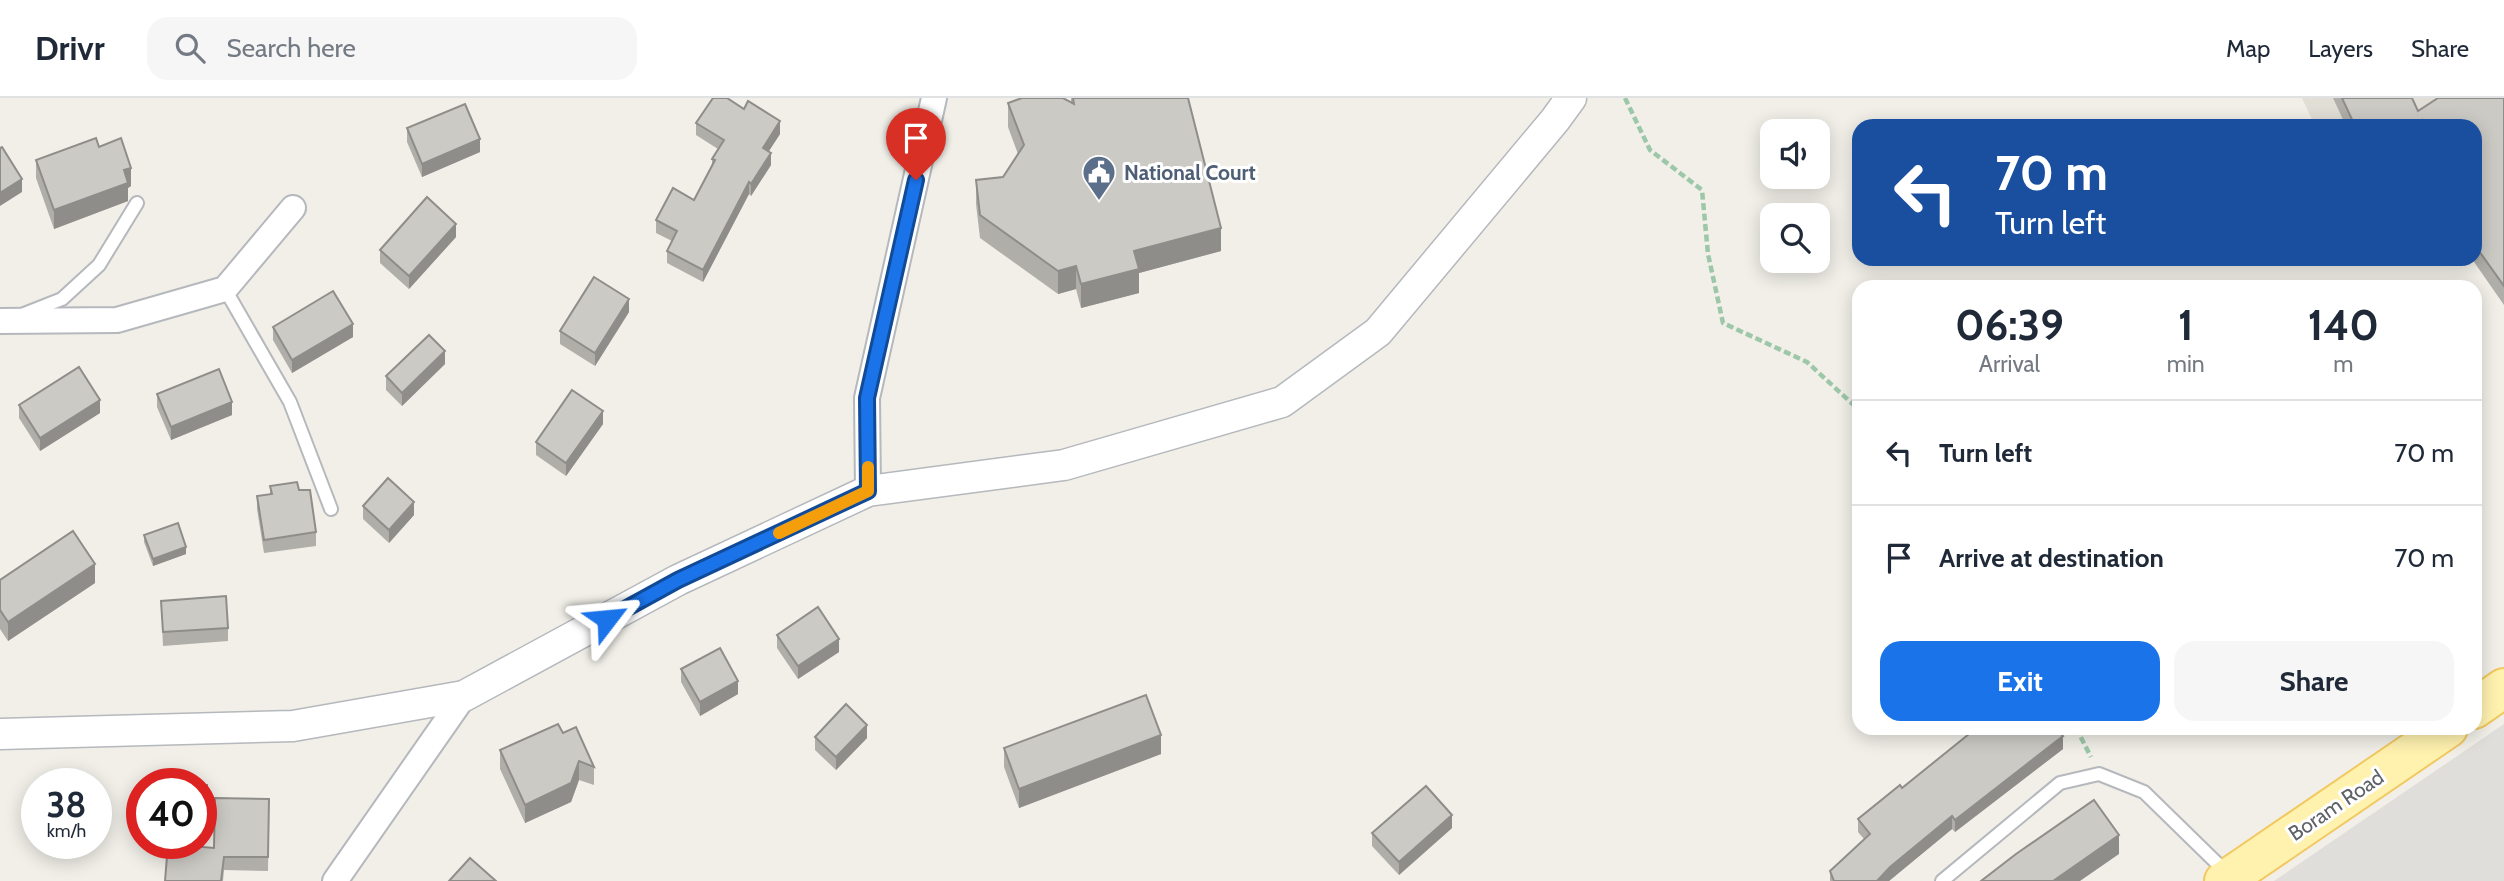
<!DOCTYPE html>
<html lang="en">
<head>
<meta charset="utf-8">
<style>
  body { margin:0; font-family:Cabin,sans-serif; background:#f6f6f7; color:#1f2937; height:100vh; display:flex; flex-direction:column; font-size:26px; white-space:nowrap }
  * { box-sizing:border-box; margin:0 }
  p { font-size:23px; color:#747a83 }
  .icon { flex:none; width:38px; height:38px; fill:none; stroke:currentColor; stroke-width:2; stroke-linecap:round; stroke-linejoin:round }
  .map { position:relative; flex:1; overflow:hidden }
  .panel { position:absolute; left:1852px; top:182px; width:630px; height:455px; display:flex; flex-direction:column; background:#fff; border-radius:21px; box-shadow:0 4px 18px #0003 }
  .panel>* { flex:none }
  .hud { position:absolute; left:1852px; top:21px; width:630px; height:147px; border-radius:21px; box-shadow:0 4px 18px #0003; background:#1a4fa0; color:#fff; overflow:hidden }
  .tools { position:absolute; left:1760px; top:21px; display:grid; gap:14px }
  .tools a { display:grid; place-items:center; width:70px; height:70px; border-radius:14px; background:#fff; box-shadow:0 4px 18px #0003; font-size:35px }
  .speed { position:absolute; left:21px; top:670px; display:flex; gap:14px; font-size:35px; font-weight:700; text-align:center }
  .speed>* { display:grid; place-content:center; width:91px; height:91px; border-radius:50%; background:#fff; box-shadow:0 4px 18px #0003; line-height:1 }
  .speed small { font-size:18px; font-weight:400 }
  .speed .limit { border:10px solid #d22; background:#fff; color:#111 }
  .pin { position:absolute; display:grid; place-items:center; width:60px; height:60px; color:#fff; margin:-72px -30px; border-radius:50% 50% 50% 0; rotate:-45deg; box-shadow:0 0 7px #0007 }
  .pin .icon { rotate:45deg }
  .me { position:absolute; width:77px; margin:-38px; rotate:61deg; stroke-linejoin:round; filter:drop-shadow(0 0 5px #0008) }
  .turn { display:flex; align-items:center; gap:24px; height:147px; padding:0 28px; font-size:32px }
  .turn .icon { width:91px; height:91px; stroke-width:2.5 }
  .turn b { display:block; font-size:49px; line-height:60px }
  .eta { display:flex; justify-content:space-evenly; align-items:center; height:119px; text-align:center }
  .eta b { font-size:42px; font-weight:700; line-height:49px }
  .cta { display:flex; gap:14px; margin-top:auto; padding:14px 28px }
  .cta a { flex:1; height:80px; border-radius:21px; background:#1a73e8; color:#fff; font-size:28px; font-weight:700; line-height:80px; text-align:center }
  .cta a+a { background:#f6f6f7; color:#1f2937 }
  ul { padding:0; list-style:none }
  li { display:flex; align-items:center; gap:21px; height:105px; padding:0 28px; border-top:2px solid #e0e1e3 }
  li div { flex:1 }
  li b { display:block; font-size:26px }
  li em { font-style:normal }
  header { display:flex; align-items:center; gap:42px; box-sizing:border-box; height:98px; padding:0 35px; background:#fff; border-bottom:2px solid #e0e1e3 }
  header strong { font-size:33px }
  nav { display:flex; gap:38px; margin-inline-start:auto; font-size:24px }
  .search { width:490px; height:63px; background:#f6f6f7; display:flex; align-items:center; gap:18px; box-sizing:border-box; padding:0 24px; border-radius:21px; color:#747a83; font-size:26px }
  .map>svg:first-child { display:block }
  .industrial { fill:#e0deda }
  .education { fill:#e1ded6 }
  .lines { fill:none; stroke-linecap:round; stroke-linejoin:round }
  .service-casing { stroke:#b5b8bc; stroke-width:16 }
  .minor-casing { stroke:#b5b8bc; stroke-width:28 }
  .tertiary-casing { stroke:#b5b8bc; stroke-width:33 }
  .primary-casing { stroke:#f2c960; stroke-width:42 }
  .path { stroke:#9cc7a9; stroke-width:4.5; stroke-dasharray:7 3.5; stroke-linecap:butt }
  .service { stroke:#fff; stroke-width:12 }
  .minor { stroke:#fff; stroke-width:24 }
  .tertiary { stroke:#fff; stroke-width:30 }
  .primary { stroke:#fff2af; stroke-width:38 }
  .wall { fill:#afaea9 }
  .shaded-wall { fill:#8f8d8a }
  .building { fill:#cccac5; stroke:#8f8d8a; stroke-width:2 }
  .route-casing { stroke:#114b97; stroke-width:18 }
  .route { stroke:#1a73e8; stroke-width:12 }
  .slow { stroke:#f59e0b; stroke-width:12 }
  .labels { text-anchor:middle; dominant-baseline:central; stroke-width:6; stroke-linejoin:round; paint-order:stroke }
  .service-label { font-size:21px; font-weight:bold; fill:#4e5e75; stroke:#fff; text-anchor:start }
  .street-label { font-size:21px; fill:#5f6368; stroke:#fff }
</style>
</head>
<body>
<header>
<strong>Drivr</strong>
<div class="search"><svg class="icon" aria-label="search" viewBox="0 0 24 24"><circle cx="10" cy="10" r="6"/><path d="M15 15l6 6"/></svg>Search here</div>
<nav><a>Map</a><a>Layers</a><a>Share</a></nav>
</header>
<div class="map">
<svg width="2504" height="783" viewBox="0 0 2504 783">
  <rect width="100%" height="100%" fill="#f1efe8"/>
  <path class="industrial" d="M2504,626V783H2274Z"/>
  <path class="education" d="M2302,0H2504L2474,28H2315Z"/>
  <g class="lines">
    <defs>
      <g id="service">
        <path d="M225,191L290,304L331,411"/>
        <path d="M24,216L62,201L99,167L137,105"/>
        <path d="M1942,783L2060,685L2099,676L2144,694L2228,776"/>
      </g>
      <g id="minor">
        <path d="M0,223L117,222L225,191L293,110"/>
        <path d="M868,393L867,300L934,0"/>
        <path d="M335,783L464,598"/>
      </g>
      <path id="tertiary" d="M0,636L293,628L464,598L678,482L868,393L1064,367L1282,304L1378,234L1555,22L1571,0"/>
      <g id="primary">
        <path d="M2474,611L2504,590"/>
        <path d="M2224,783L2448,630"/>
      </g>
    </defs>
    <use href="#service" class="service-casing"/>
    <use href="#minor" class="minor-casing"/>
    <use href="#tertiary" class="tertiary-casing"/>
    <use href="#primary" class="primary-casing"/>
    <g class="path">
      <path d="M1625,0L1650,52L1702,92L1708,156L1723,225L1807,264L1858,311"/>
      <path d="M2076,630L2091,659"/>
    </g>
    <use href="#service" class="service"/>
    <use href="#minor" class="minor"/>
    <use href="#tertiary" class="tertiary"/>
    <use href="#primary" class="primary"/>
  </g>
  <g class="wall">
    <path d="M1071,0H1188L1221,153L1139,175V195L1081,210L1076,191L1058,196L980,140L976,106V82L1003,79L1018,56L1008,29V5L1071,4Z"/>
    <path d="M2333,0H2412L2418,13L2504,0V207L2472,161H2474V28H2346Z"/>
    <path d="M696,25L780,36L769,53L771,67L751,98L749,96L703,184L667,165V153L672,143L656,135V122L694,102L712,67V61L718,51L696,37Z"/>
    <path d="M407,30L480,54L422,79L407,44Z"/>
    <path d="M99,49L131,88L128,90V103L54,131L36,80V62Z"/>
    <path d="M456,139L409,191L380,165V152Z"/>
    <path d="M629,214L595,268L560,246V233Z"/>
    <path d="M273,229L353,239L292,275L273,242Z"/>
    <path d="M445,266L402,308L386,292V278Z"/>
    <path d="M157,296L232,317L171,342L157,309Z"/>
    <path d="M19,307L100,315L40,353L19,320Z"/>
    <path d="M603,326L566,378L536,357V344Z"/>
    <path d="M270,388L299,392L316,434V448L264,455L257,411V398L270,396Z"/>
    <path d="M363,408L414,417L389,445L363,421Z"/>
    <path d="M144,437L186,456L153,468L144,444Z"/>
    <path d="M0,482L95,485L8,543L0,531Z"/>
    <path d="M161,503L228,530V543L163,548Z"/>
    <path d="M777,537L839,554L798,581L777,550Z"/>
    <path d="M681,571L738,596L700,618L681,584Z"/>
    <path d="M1959,630H2056L2063,651L1955,734L1952,731L1889,783H1830V773L1864,741L1858,734V721L1902,690L1967,638Z"/>
    <path d="M563,635L594,669V687L579,682L571,704L525,725L500,671V652Z"/>
    <path d="M815,639L867,640L836,672L815,652Z"/>
    <path d="M1004,650L1161,656L1019,710L1004,669Z"/>
    <rect x="201" y="687" width="6" height="30"/>
    <path d="M269,701L268,773L224,772L223,783H165L214,750Z"/>
    <path d="M1452,730L1399,777L1372,748V735Z"/>
  </g>
  <g class="shaded-wall">
    <path d="M780,23V36L763,62V50Z"/>
    <path d="M480,41V54L422,79V66Z"/>
    <path d="M771,55V67L751,98V86Z"/>
    <path d="M131,70V88L128,90V103L54,131V112L124,72Z"/>
    <path d="M22,81V94L0,108V95Z"/>
    <path d="M749,84V96L703,184V172Z"/>
    <path d="M456,126V139L409,191V178Z"/>
    <path d="M1221,130V153L1139,175V195L1081,210V186L1134,153Z"/>
    <path d="M1076,168V191L1058,196V173Z"/>
    <path d="M629,201V214L595,268V255Z"/>
    <path d="M353,226V239L292,275V262Z"/>
    <path d="M445,253V266L402,308V295Z"/>
    <path d="M100,302V315L40,353V340Z"/>
    <path d="M232,304V317L171,342V329Z"/>
    <path d="M603,313V326L566,378V365Z"/>
    <path d="M414,404V417L389,445V432Z"/>
    <path d="M186,449V456L153,468V461Z"/>
    <path d="M95,466V485L8,543V524Z"/>
    <path d="M839,541V554L798,581V568Z"/>
    <path d="M738,583V596L700,618V604Z"/>
    <path d="M867,627V640L836,672V659Z"/>
    <path d="M1161,637V656L1019,710V691Z"/>
    <path d="M2063,638V651L1955,734V722Z"/>
    <path d="M579,663V682L571,704L525,725V707Z"/>
    <path d="M1452,717V730L1399,777V764Z"/>
    <path d="M1952,718V731L1889,783H1877L1890,769Z"/>
    <path d="M2119,737V756L2080,783H2053Z"/>
  </g>
  <g class="building">
    <path d="M713,0H727L744,11L748,3L780,23L763,50L771,55L751,86L749,84L703,172L667,153L677,133L656,122L673,90L694,102L715,62L712,61L724,42L696,25Z"/>
    <path d="M1022,0H1063L1074,6L1073,0H1188L1221,130L1134,153L1139,171L1081,186L1076,168L1058,173L980,117L976,82L1003,79L1024,47L1008,5Z"/>
    <path d="M2342,0H2412L2418,13L2438,0H2504V188L2474,146V28H2427L2422,21L2423,24L2416,28H2355Z"/>
    <path d="M465,6L480,41L422,66L407,30Z"/>
    <path d="M96,40L99,49L121,40L131,70L124,72L128,85L54,112L36,62Z"/>
    <path d="M2,49L22,81L0,95V50Z"/>
    <path d="M427,99L456,126L409,178L380,152Z"/>
    <path d="M594,179L629,201L595,255L560,233Z"/>
    <path d="M333,193L353,226L292,262L273,229Z"/>
    <path d="M429,237L445,253L402,295L386,278Z"/>
    <path d="M79,269L100,302L40,340L19,307Z"/>
    <path d="M219,271L232,304L171,329L157,296Z"/>
    <path d="M572,292L603,313L566,365L536,344Z"/>
    <path d="M388,380L414,404L389,432L363,408Z"/>
    <path d="M297,384L299,392H310L316,434L264,442L257,398L272,396L270,388Z"/>
    <path d="M178,425L186,449L153,461L144,437Z"/>
    <path d="M73,433L95,466L8,524L0,512V482Z"/>
    <path d="M226,498L228,530L163,534L161,503Z"/>
    <path d="M818,509L839,541L798,568L777,537Z"/>
    <path d="M720,550L738,583L700,604L681,571Z"/>
    <path d="M1146,597L1161,637L1019,691L1004,650Z"/>
    <path d="M846,606L867,627L836,659L815,639Z"/>
    <path d="M558,626L563,635L576,629L594,669L579,663L571,685L525,707L500,652Z"/>
    <path d="M1972,630H2056L2063,638L1955,722L1952,718L1890,769L1877,783H1834L1830,773L1870,736L1858,721L1900,687L1902,690L1974,632Z"/>
    <rect x="201" y="687" width="6" height="23"/>
    <path d="M1426,688L1452,717L1399,764L1372,735Z"/>
    <path d="M215,700L269,701L268,759H224L221,783H165L168,746L214,750Z"/>
    <path d="M2094,702L2119,737L2053,783H1981L2016,756Z"/>
    <path d="M470,760L496,783H449Z"/>
  </g>
  <g class="lines">
    <defs>
      <path id="route" d="M607,521L678,482L868,393L867,300L916,82"/>
    </defs>
    <use href="#route" class="route-casing"/>
    <use href="#route" class="route"/>
    <path class="slow" d="M779,435L868,393V369"/>
  </g>
  <defs>
    <symbol id="civic-pin" viewBox="-11 -11 22 30"><path d="M0 17L-7.5 6A9.5 9.5 0 1 1 7.5 6Z" fill="#5c6f8a" stroke="#fff"/><path d="M-.6-6.5H3V-4.5H.6V-3L4-1V1h2V6H-6V1h2V-1L-.6-3ZM-1.2 2.5V6h2.4V2.5Z" fill="#fff"/></symbol>
  </defs>
  <g fill-rule="evenodd">
    <use href="#civic-pin" x="1080" y="55" width="38" height="52"/>
  </g>
  <g class="labels">
    <g class="service-label">
      <text x="1124" y="74">National Court</text>
    </g>
    <g class="street-label">
      <text transform="translate(2336 707) rotate(-34)">Boram Road</text>
    </g>
  </g>
</svg>
<div class="tools">
<a><svg class="icon" aria-label="sound" viewBox="0 0 24 24"><path d="M4 9h4l5-4v14l-5-4H4zM17 9q2 3 0 6"/></svg></a>
<a><svg class="icon" aria-label="search" viewBox="0 0 24 24"><circle cx="10" cy="10" r="6"/><path d="M15 15l6 6"/></svg></a>
</div>
<div class="speed"><div>38<small>km/h</small></div><div class="limit">40</div></div>
<div class="pin" style="left:916px;top:82px;background:#d93025"><svg class="icon" aria-label="arrive" viewBox="0 0 24 24"><path d="M6 21V4h12l-3 4 3 4H6"/></svg></div>
<svg class="me" style="left:607px;top:521px" viewBox="-20 -20 40 40"><path d="M0-17L14 15 0 8-14 15z" fill="#1a73e8" stroke="#fff" stroke-width="4"/></svg>
<div class="hud">
<div class="turn"><svg class="icon" aria-label="left" viewBox="0 0 24 24"><path d="M17 20v-9H6M10 6l-5 5 5 5"/></svg><div><b>70 m</b>Turn left</div></div>
</div>
<section class="panel">
<div class="eta">
<div><b>06:39</b><p>Arrival</p></div>
<div><b>1</b><p>min</p></div>
<div><b>140</b><p>m</p></div>
</div>
<ul>
<li><svg class="icon" aria-label="left" viewBox="0 0 24 24"><path d="M17 20v-9H6M10 6l-5 5 5 5"/></svg><div><b>Turn left</b></div><em>70 m</em></li>
<li><svg class="icon" aria-label="arrive" viewBox="0 0 24 24"><path d="M6 21V4h12l-3 4 3 4H6"/></svg><div><b>Arrive at destination</b></div><em>70 m</em></li>
</ul>
<div class="cta"><a>Exit</a><a>Share</a></div>
</section>
</div>
</body>
</html>
